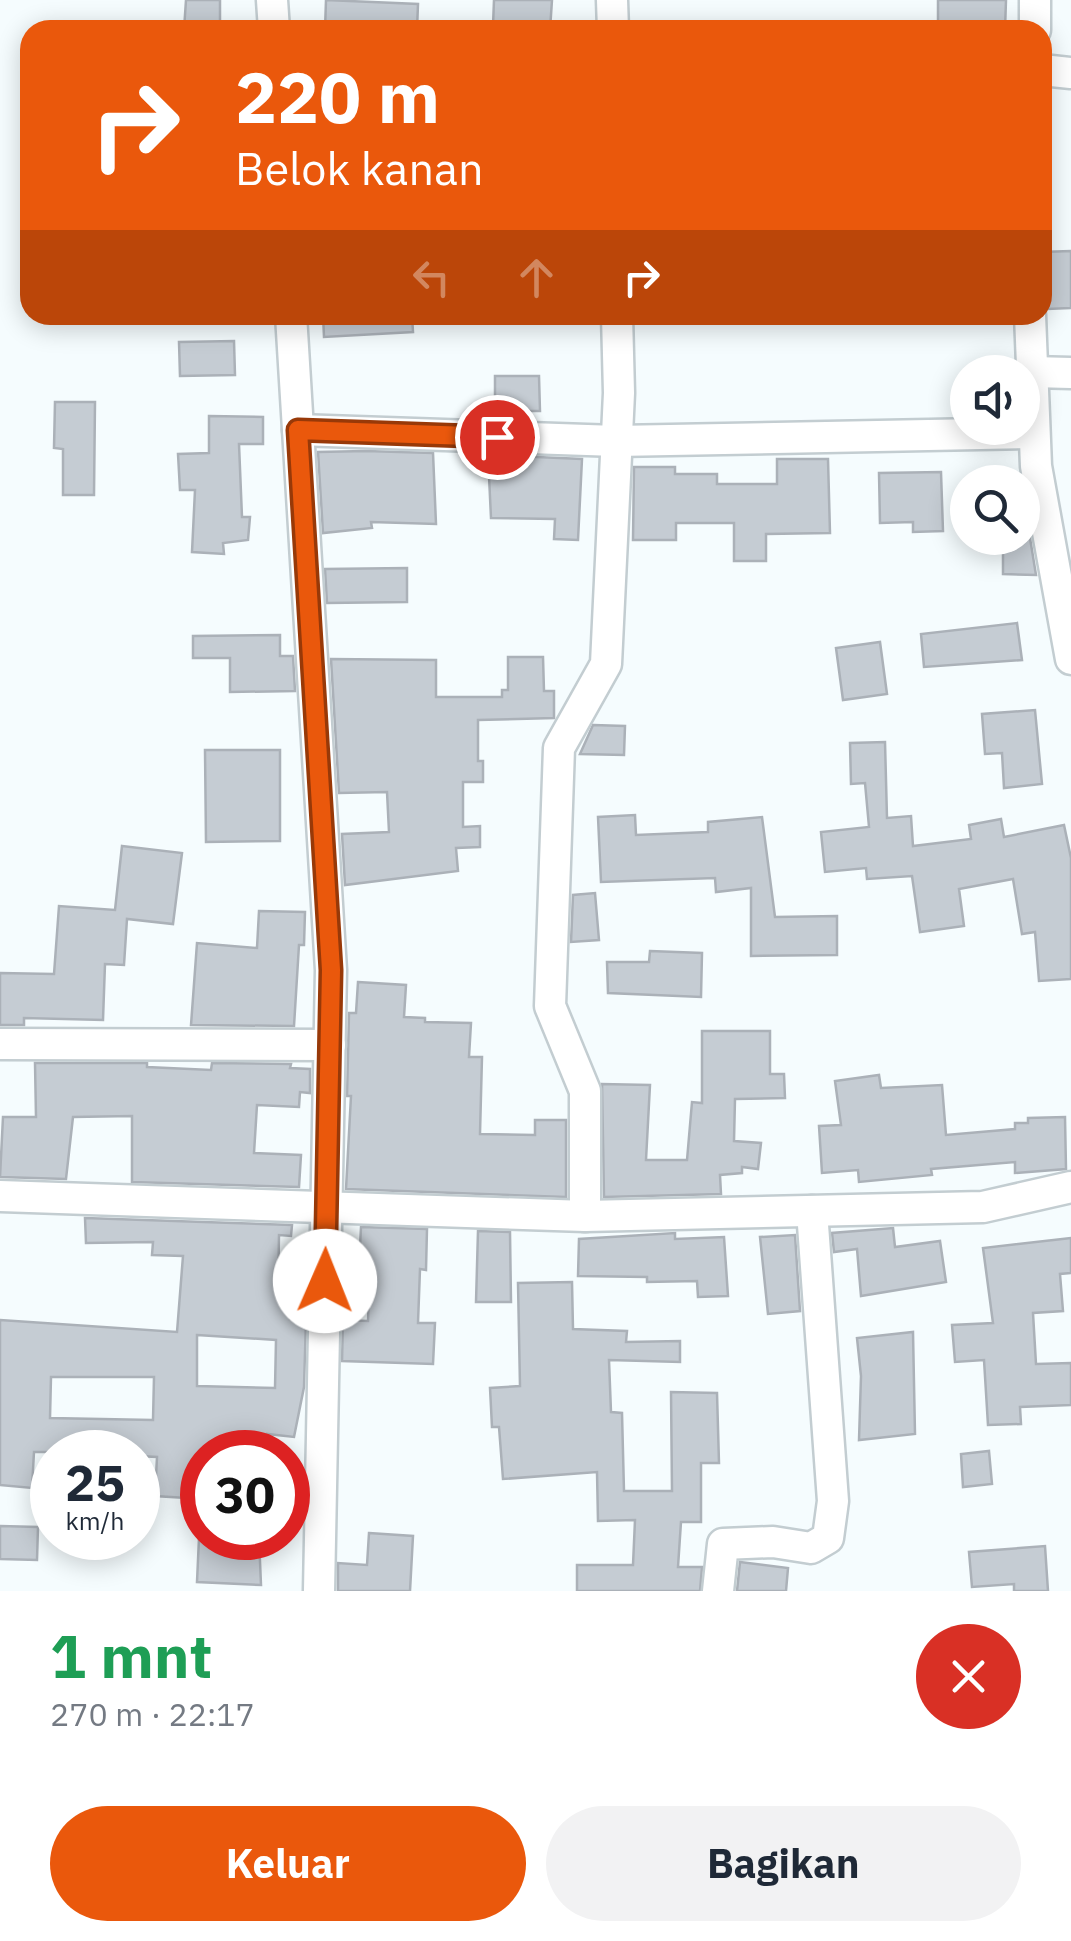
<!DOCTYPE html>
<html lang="id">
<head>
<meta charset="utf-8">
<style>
  body { margin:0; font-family:"IBM Plex Sans",sans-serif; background:#f2f2f3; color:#1f2937; height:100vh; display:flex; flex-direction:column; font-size:38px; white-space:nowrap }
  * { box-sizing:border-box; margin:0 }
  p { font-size:32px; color:#747a83 }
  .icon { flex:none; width:55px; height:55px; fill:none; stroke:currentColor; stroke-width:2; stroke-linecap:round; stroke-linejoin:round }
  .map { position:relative; height:1591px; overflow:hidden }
  .side { display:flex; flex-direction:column; background:#fff; flex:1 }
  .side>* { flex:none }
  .top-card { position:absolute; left:20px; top:20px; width:1032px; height:305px; border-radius:30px; box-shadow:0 5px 25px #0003; background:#ea580c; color:#fff; overflow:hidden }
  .buttons { position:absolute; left:950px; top:355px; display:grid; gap:20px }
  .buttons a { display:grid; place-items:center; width:90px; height:90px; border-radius:50%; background:#fff; box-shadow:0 5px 25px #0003; font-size:50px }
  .speed { position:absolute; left:30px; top:1430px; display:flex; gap:20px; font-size:50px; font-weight:700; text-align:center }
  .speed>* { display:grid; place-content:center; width:130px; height:130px; border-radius:50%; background:#fff; box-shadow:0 5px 25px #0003; line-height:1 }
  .speed small { font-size:25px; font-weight:400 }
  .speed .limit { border:15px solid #d22; background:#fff; color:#111 }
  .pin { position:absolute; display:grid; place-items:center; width:85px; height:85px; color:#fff; margin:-42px; border:5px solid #fff; border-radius:50%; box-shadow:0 2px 10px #0007 }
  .me { position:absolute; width:110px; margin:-55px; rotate:1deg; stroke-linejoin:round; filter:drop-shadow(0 0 8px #0008) }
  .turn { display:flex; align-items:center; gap:35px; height:210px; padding:0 50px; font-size:45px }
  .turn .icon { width:130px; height:130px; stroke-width:2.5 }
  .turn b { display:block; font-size:70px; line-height:85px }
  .lanes { display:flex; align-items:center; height:95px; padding:0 50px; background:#0003; justify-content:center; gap:50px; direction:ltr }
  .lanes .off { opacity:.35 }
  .round { display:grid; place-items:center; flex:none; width:105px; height:105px; border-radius:52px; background:#f2f2f3 }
  .head { display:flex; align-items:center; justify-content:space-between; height:170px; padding:0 50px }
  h1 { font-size:60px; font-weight:700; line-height:75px; color:#1e9e55 }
  .action { display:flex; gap:20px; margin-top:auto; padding:20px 50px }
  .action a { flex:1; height:115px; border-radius:60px; background:#ea580c; color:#fff; font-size:40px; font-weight:700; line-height:115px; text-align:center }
  .action a+a { background:#f2f2f3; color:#1f2937 }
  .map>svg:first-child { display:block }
  .building { fill:#c5ccd3; stroke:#abb1b8; stroke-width:2.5; fill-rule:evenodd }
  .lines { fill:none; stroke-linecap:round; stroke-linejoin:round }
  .minor-casing { stroke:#c3cdd1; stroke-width:35 }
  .minor { stroke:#fff; stroke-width:30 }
  .route-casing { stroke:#983908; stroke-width:25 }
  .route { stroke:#ea580c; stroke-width:18 }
</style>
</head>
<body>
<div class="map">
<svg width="1071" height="1591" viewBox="0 0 1071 1591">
  <rect width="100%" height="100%" fill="#f5fcfe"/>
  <g class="building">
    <path d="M186,0H220V30H184Z"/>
    <path d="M326,0L418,4L417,30H325Z"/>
    <path d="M494,0H552L550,30L493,26Z"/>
    <path d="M938,0H1006L1005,30H938Z"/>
    <path d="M1071,251V308L1047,309L1042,302V252Z"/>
    <path d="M323,315H412L413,332L324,337Z"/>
    <path d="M234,341L235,375L180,376L179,342Z"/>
    <path d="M495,376H539L540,411H495Z"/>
    <path d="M55,402H95L94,495H63V449L54,448Z"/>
    <path d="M209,416L263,417V444H239L242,517H250L248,540L223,543L224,554L192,552L195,490H180L178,454L209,453Z"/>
    <path d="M366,451L433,453L436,524L371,522L372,528L323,533L318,452Z"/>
    <path d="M488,455L582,459L578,540L554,539L555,519L491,518Z"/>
    <path d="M777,459H828L830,533L766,534V561H734V523H676V540H633L634,467H675V474H717V484H777Z"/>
    <path d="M941,472L943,531L913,532V522L880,523L879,473Z"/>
    <path d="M1003,538H1030L1036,575L1003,574Z"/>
    <path d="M407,568V602L327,603L325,569Z"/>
    <path d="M1017,623L1022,660L924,667L921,634Z"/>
    <path d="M280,635V656H293L295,691L230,692V658H193V636Z"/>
    <path d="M880,642L887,694L843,700L836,648Z"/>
    <path d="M508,657H543L544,691H554V718L478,720V761H483V782H463V827L480,826V847L456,848L458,871L345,885L342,834L389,832L387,792L339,793L331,659L436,660V697H502V690H508Z"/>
    <path d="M1035,710L1042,784L1004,788L1002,753L985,754L982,714Z"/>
    <path d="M593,725L625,726L624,755L580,754Z"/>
    <path d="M885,742L887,818L911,816L913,846L971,839L969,825L1001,819L1004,837L1064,825L1071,858V979L1039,981L1035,932L1022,934L1013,879L959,889L964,926L920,932L912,876L867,879L866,868L825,872L821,832L869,827L865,783L851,784L850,743Z"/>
    <path d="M205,750H280V841L206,842Z"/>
    <path d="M635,815L636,835L708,832V822L762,817L775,917L837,916V955L751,956V888L716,892L715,878L601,882L598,817Z"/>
    <path d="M122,846L182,853L173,924L127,919L124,965L105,964L103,1020L24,1018V1025H0V973L54,974L59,906L115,910Z"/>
    <path d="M595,893L599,940L571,942L573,895Z"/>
    <path d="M259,911L305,912L304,945H299L294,1026L191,1025L197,943L257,948Z"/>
    <path d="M650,951L702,953L701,997L608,993L607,962H649Z"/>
    <path d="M358,982L406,985L404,1017L425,1018V1022L471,1023L469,1057H482L480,1134L535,1135V1120H566V1197L346,1189L351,1096H347L349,1013H356Z"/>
    <path d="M702,1031H770V1074H784L785,1098L735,1099L734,1141L761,1143L758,1169L742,1167V1173L720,1175L721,1194L604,1197L602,1084L650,1085L646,1160H687L692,1102L702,1103Z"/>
    <path d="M35,1063H147V1067L211,1070L212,1063L291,1064L290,1068L310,1069V1093L300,1092L299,1107L257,1105L254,1153L301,1155L299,1187L132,1182V1116L73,1117L66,1179L0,1177L3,1117H36Z"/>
    <path d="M879,1075L881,1088L942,1085L946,1135L1015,1129V1123H1028V1118L1065,1117L1066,1169L1015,1173V1162L931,1169L932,1175L859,1182L858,1170L822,1173L819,1126L841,1125L835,1081Z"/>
    <path d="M85,1218L292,1225L291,1236L279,1235L278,1297L291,1298L290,1319H306L304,1387L294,1437L267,1434L266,1452H202V1499L155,1496L157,1457L138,1456V1452H34L32,1488L0,1485V1320L177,1332L183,1256L152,1255L153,1242L86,1243ZM197,1335L276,1340L275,1388L197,1386ZM51,1377H154L153,1420L50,1418Z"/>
    <path d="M361,1227L427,1229L426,1270L420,1269L418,1323H435L433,1364L342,1361L343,1320L368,1321L370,1268L359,1267Z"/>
    <path d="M893,1228L895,1247L940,1241L946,1282L861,1296L857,1249L834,1252L832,1233Z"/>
    <path d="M478,1231L510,1232L511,1302H476Z"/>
    <path d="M675,1233V1239L724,1237L728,1296L698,1297L697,1281L647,1282V1277L578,1276L579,1239Z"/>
    <path d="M795,1235L800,1311L768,1314L760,1237Z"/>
    <path d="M1071,1238V1273L1060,1274L1063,1311L1033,1313L1036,1364L1071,1363V1405L1020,1407L1021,1424L988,1425L984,1360L955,1362L952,1325L993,1323L983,1248Z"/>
    <path d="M572,1282L573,1329L627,1331L626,1342L680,1341V1362L609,1360L611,1412L622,1413L624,1491H672L671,1392L717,1393L719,1463H701V1522H681L678,1567H702L700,1591H577V1565H633L635,1520L598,1521L597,1472L503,1479L499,1427H492L490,1388L520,1386L518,1283Z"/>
    <path d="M913,1332L915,1434L859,1440L861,1376L857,1338Z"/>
    <path d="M989,1451L992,1484L963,1487L961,1454Z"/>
    <path d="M0,1526L38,1527L37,1560L0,1559Z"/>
    <path d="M369,1533L413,1536L410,1591H338V1563L367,1565Z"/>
    <path d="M199,1538H259L261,1585L197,1582Z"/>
    <path d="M1045,1546L1048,1591H1014V1584L972,1587L969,1552Z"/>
    <path d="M740,1562L788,1568L786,1591H737Z"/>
  </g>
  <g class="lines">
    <defs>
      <g id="minor">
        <path d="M272,0L274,30"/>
        <path d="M612,0L613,30"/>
        <path d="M1035,30V0"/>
        <path d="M1042,70L1071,73"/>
        <path d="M291,315L331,970L319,1591"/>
        <path d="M1030,315L1036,466L1071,659"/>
        <path d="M1032,372L1071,373"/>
        <path d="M298,430L616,441L1034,433"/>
        <path d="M0,1044L330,1045"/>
        <path d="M0,1196L585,1216L983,1207L1071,1187"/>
        <path d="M585,1216V1091L550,1006L559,748L606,664L619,393L617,315"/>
        <path d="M718,1591L723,1544L773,1542L811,1548L828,1538L833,1501L812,1211"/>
      </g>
    </defs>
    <use href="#minor" class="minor-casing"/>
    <use href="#minor" class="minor"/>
  </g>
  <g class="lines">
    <defs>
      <path id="route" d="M325,1281L331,970L298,430L497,437"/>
    </defs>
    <use href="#route" class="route-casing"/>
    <use href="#route" class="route"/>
  </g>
</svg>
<div class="buttons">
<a><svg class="icon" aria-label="sound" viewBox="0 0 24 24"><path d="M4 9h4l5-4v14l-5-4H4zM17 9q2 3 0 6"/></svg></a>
<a><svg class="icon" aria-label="search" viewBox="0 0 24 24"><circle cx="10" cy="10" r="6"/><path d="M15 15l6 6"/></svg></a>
</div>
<div class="speed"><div>25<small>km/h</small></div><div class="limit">30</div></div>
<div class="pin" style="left:497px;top:437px;background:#d93025"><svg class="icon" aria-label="arrive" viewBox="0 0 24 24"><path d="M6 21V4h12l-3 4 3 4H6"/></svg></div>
<svg class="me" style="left:325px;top:1281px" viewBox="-20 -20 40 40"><circle r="19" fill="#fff"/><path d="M0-13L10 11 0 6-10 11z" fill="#ea580c"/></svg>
<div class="top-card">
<div class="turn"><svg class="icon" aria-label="right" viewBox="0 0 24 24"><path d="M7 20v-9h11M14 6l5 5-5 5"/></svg><div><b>220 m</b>Belok kanan</div></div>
<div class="lanes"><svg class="icon off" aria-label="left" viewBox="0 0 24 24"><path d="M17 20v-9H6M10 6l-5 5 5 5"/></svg><svg class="icon off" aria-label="ahead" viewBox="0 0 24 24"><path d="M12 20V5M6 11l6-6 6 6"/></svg><svg class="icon" aria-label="right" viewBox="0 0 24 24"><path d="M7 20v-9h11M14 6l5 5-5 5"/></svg></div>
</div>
</div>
<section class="side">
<div class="head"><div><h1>1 mnt</h1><p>270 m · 22:17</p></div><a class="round" style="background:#d93025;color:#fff"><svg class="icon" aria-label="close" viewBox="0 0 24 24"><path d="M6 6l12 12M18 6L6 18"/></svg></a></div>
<div class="action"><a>Keluar</a><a>Bagikan</a></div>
</section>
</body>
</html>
